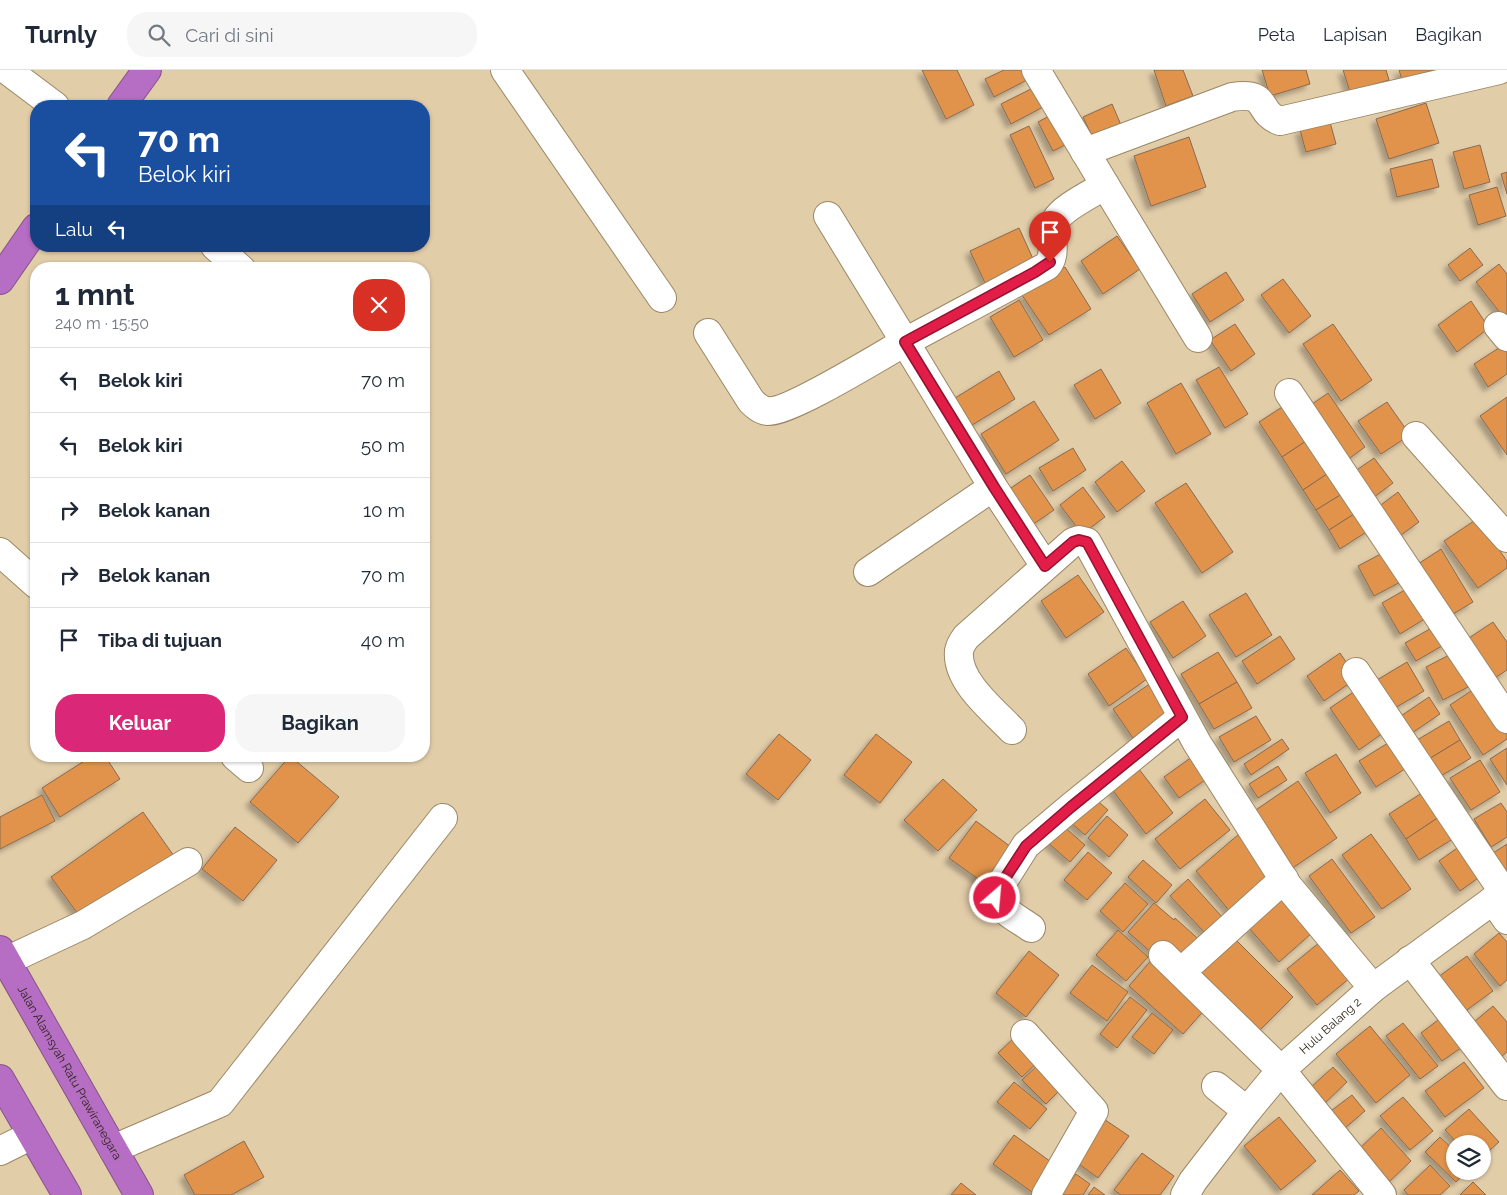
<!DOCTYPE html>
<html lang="id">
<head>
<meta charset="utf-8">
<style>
  body { margin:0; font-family:Raleway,sans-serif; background:#f6f6f7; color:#1f2937; height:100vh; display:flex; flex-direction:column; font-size:19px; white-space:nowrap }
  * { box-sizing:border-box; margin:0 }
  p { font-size:16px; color:#747a83 }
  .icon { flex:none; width:28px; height:28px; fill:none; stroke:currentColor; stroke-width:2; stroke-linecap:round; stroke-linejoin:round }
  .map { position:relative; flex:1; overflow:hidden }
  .details { position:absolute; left:30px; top:192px; width:400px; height:500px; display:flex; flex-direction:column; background:#fff; border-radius:20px; box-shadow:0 1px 4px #0004 }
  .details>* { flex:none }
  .banner { position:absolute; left:30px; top:30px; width:400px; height:152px; border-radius:20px; box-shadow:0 1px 4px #0004; background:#1a4fa0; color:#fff; overflow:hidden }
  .tools { position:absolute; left:1446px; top:1065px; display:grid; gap:10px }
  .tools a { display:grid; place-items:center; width:45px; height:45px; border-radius:50%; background:#fff; box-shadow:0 1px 4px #0004; font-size:25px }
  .pin { position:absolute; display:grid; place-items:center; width:42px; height:42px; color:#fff; margin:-51px -21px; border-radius:50% 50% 50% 0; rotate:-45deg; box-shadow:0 0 5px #0007 }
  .pin .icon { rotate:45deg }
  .me { position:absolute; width:55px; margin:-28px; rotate:27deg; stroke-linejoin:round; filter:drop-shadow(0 0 4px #0008) }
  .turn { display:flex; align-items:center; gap:18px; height:105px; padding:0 25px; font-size:22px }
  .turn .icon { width:65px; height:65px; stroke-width:2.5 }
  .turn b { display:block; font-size:35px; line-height:42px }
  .then { display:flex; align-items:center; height:48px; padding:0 25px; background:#0003; gap:10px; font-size:19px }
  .round { display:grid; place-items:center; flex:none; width:52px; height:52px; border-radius:20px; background:#f6f6f7 }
  .summary { display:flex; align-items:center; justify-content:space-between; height:85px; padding:0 25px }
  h1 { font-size:30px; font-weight:700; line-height:38px }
  .cta { display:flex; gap:10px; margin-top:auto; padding:10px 25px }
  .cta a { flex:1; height:58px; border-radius:20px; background:#db2777; color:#fff; font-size:20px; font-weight:700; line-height:58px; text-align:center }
  .cta a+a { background:#f6f6f7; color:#1f2937 }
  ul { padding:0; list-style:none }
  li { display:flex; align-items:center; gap:15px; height:65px; padding:0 25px; border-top:1px solid #e0e1e3 }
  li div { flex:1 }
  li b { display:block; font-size:19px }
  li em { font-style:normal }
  header { display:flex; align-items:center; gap:30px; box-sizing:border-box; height:70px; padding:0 25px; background:#fff; border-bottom:1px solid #e0e1e3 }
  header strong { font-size:24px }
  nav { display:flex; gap:28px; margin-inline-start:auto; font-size:18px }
  .search { width:350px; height:45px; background:#f6f6f7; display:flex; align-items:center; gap:12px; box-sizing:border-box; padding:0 18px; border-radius:20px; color:#747a83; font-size:19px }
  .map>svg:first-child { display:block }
  .building { fill:#e1934b; stroke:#886a51; filter:url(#shadow) }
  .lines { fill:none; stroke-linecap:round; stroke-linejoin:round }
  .minor-casing { stroke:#9b8765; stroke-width:30 }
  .highway-casing { stroke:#865487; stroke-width:30 }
  .minor { stroke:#fff; stroke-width:28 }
  .highway { stroke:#b66dc4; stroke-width:28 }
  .route-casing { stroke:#92132f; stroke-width:12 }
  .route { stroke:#e11d48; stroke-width:9 }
  .labels { text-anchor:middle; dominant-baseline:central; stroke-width:4; stroke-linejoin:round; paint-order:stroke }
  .street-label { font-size:12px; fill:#2d2517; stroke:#efdab6 }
</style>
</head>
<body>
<header>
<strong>Turnly</strong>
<div class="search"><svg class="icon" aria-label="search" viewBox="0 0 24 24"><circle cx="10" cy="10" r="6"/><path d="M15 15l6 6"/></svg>Cari di sini</div>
<nav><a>Peta</a><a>Lapisan</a><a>Bagikan</a></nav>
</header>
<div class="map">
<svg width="1507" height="1125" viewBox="0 0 1507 1125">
  <defs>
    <filter id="shadow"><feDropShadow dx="-4.5" dy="4.5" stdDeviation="2.5" flood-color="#0004"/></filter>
  </defs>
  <rect width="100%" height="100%" fill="#e2cda9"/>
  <g class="building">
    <path d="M922,0H957L974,35L946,49Z"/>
    <path d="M1004,0H1025L1029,9L994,27L985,9Z"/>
    <path d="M1154,0H1183L1193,26L1166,36Z"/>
    <path d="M1262,0H1306L1310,14L1270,26Z"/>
    <path d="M1343,0H1386L1389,10L1350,22Z"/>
    <path d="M1399,0H1434L1402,10Z"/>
    <path d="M1035,17L1045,36L1011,54L1001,34Z"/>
    <path d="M1426,33L1439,73L1389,89L1376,49Z"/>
    <path d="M1112,34L1121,55L1093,68L1083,47Z"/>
    <path d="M1053,44L1069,73L1053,81L1038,52Z"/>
    <path d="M1330,52L1336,74L1306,82L1300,60Z"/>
    <path d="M1029,56L1054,109L1035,118L1010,65Z"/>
    <path d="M1189,67L1206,117L1151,136L1134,86Z"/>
    <path d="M1480,75L1490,112L1464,119L1453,82Z"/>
    <path d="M1432,89L1439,117L1397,127L1390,99Z"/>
    <path d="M1507,102V124L1501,104Z"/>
    <path d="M1497,117L1506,146L1478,155L1469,125Z"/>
    <path d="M1019,158L1034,191L985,213L970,181Z"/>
    <path d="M1117,166L1140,199L1103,224L1081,191Z"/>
    <path d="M1470,178L1483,195L1460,211L1448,195Z"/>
    <path d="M1499,194L1507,204V248L1505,249L1476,212Z"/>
    <path d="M1065,197L1091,239L1049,265L1022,225Z"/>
    <path d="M1226,202L1244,230L1210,252L1192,224Z"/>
    <path d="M1283,209L1311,246L1289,263L1261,225Z"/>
    <path d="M1019,230L1043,270L1014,287L990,247Z"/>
    <path d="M1471,231L1489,258L1457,282L1438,255Z"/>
    <path d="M1235,254L1255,284L1231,301L1210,270Z"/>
    <path d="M1333,254L1372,310L1341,331L1303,274Z"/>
    <path d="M1505,274L1507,278V304L1488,317L1474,294Z"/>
    <path d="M1219,297L1248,344L1225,358L1196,310Z"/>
    <path d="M1101,299L1121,333L1095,349L1074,315Z"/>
    <path d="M999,301L1015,329L972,355L955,328Z"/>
    <path d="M1181,313L1211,364L1176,384L1147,333Z"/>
    <path d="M1328,323L1365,377L1343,393L1305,339Z"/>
    <path d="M1507,327V385L1480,346Z"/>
    <path d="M1293,330L1315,365L1282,387L1259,352Z"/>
    <path d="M1034,331L1059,370L1006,404L981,364Z"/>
    <path d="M1387,332L1410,365L1381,384L1358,351Z"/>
    <path d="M1315,365L1336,398L1303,420L1282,387Z"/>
    <path d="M1073,378L1086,400L1053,421L1039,398Z"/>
    <path d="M1374,388L1393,413L1370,430L1351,404Z"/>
    <path d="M1122,391L1145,421L1117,442L1095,412Z"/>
    <path d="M1336,398L1350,419L1316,440L1303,420Z"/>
    <path d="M1030,405L1054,440L1032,455L1008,420Z"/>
    <path d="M1186,413L1233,482L1202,503L1155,433Z"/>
    <path d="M1083,417L1105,447L1082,464L1060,435Z"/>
    <path d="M1350,419L1362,439L1329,460L1316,440Z"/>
    <path d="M1398,422L1419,452L1394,470L1373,441Z"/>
    <path d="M1362,439L1374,457L1340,479L1329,460Z"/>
    <path d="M1477,449L1507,491V498L1478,518L1444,471Z"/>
    <path d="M1392,478L1408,508L1374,526L1358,496Z"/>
    <path d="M1441,479L1473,532L1443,550L1412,498Z"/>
    <path d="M1078,505L1104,542L1066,568L1041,531Z"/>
    <path d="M1410,517L1428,547L1400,564L1382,533Z"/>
    <path d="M1246,523L1272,565L1236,587L1209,545Z"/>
    <path d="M1183,531L1206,566L1173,588L1150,552Z"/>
    <path d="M1493,552L1507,572V600L1490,611L1463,572Z"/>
    <path d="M1437,555L1447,573L1416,591L1405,573Z"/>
    <path d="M1280,566L1295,589L1257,614L1242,591Z"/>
    <path d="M1126,578L1147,609L1109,636L1088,604Z"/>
    <path d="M1218,582L1237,612L1199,634L1181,604Z"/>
    <path d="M1455,582L1472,615L1443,630L1426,597Z"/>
    <path d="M1340,583L1357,608L1324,631L1307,606Z"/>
    <path d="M1407,592L1424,621L1393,639L1377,610Z"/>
    <path d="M1237,612L1252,638L1214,659L1199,634Z"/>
    <path d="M1151,613L1170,642L1133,668L1113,639Z"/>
    <path d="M1361,617L1390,658L1359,680L1330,638Z"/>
    <path d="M1477,617L1507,662V669L1483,685L1450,635Z"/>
    <path d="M1429,627L1440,644L1409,665L1398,648Z"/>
    <path d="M1256,646L1271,670L1234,692L1219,667Z"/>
    <path d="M1449,651L1460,670L1429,689L1417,670Z"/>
    <path d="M779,664L811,690L778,730L746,704Z"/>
    <path d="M876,664L912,692L880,733L844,705Z"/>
    <path d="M1282,669L1289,679L1251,705L1244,694Z"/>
    <path d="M1460,670L1471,688L1439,707L1429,689Z"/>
    <path d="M1388,673L1405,699L1376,717L1359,691Z"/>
    <path d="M1507,678V715L1490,689Z"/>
    <path d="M1196,684L1211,706L1179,728L1164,707Z"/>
    <path d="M1336,684L1361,723L1330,743L1305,703Z"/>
    <path d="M92,686H105L120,709L60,747L42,718Z"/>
    <path d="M290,686L339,727L298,773L250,732Z"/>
    <path d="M1480,690L1500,722L1471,740L1450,708Z"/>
    <path d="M1135,694L1173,743L1146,764L1108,714Z"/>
    <path d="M1278,696L1287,710L1258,728L1249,714Z"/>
    <path d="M943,709L977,740L938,781L904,750Z"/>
    <path d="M1298,711L1337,768L1291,799L1253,742Z"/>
    <path d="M1425,721L1442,745L1406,769L1389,744Z"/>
    <path d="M42,725L55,751L0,779V747Z"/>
    <path d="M1093,727L1108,740L1085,765L1070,752Z"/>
    <path d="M1205,729L1230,760L1180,799L1155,769Z"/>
    <path d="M1501,733L1507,742V767L1491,777L1474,749Z"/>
    <path d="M143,742L174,786L83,851L51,807Z"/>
    <path d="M1442,745L1456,767L1419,790L1406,769Z"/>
    <path d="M1107,746L1128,765L1109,787L1088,768Z"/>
    <path d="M976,751L1015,780L988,816L949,788Z"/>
    <path d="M1062,755L1085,775L1070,792L1047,772Z"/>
    <path d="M235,757L277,790L243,831L202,799Z"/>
    <path d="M1239,764L1276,807L1232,844L1196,801Z"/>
    <path d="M1371,764L1411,819L1382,839L1342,785Z"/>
    <path d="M1507,774V810L1490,785Z"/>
    <path d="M1460,776L1481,806L1460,821L1439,791Z"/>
    <path d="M1088,782L1112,803L1087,830L1064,810Z"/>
    <path d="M1332,789L1375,847L1351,863L1309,806Z"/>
    <path d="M1143,790L1172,815L1156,833L1128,807Z"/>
    <path d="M1188,809L1223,848L1206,864L1170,826Z"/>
    <path d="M1125,813L1148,834L1123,862L1100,841Z"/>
    <path d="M1283,829L1312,863L1279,892L1249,858Z"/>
    <path d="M1154,833L1174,850L1175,848L1204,874L1187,893L1153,884L1128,862Z"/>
    <path d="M1118,860L1148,887L1126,911L1096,885Z"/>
    <path d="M1499,863L1507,872V910L1500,916L1474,884Z"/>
    <path d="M1234,868L1293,927L1256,964L1197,905Z"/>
    <path d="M1320,872L1350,908L1317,935L1287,899Z"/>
    <path d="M1029,881L1059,905L1026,947L996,923Z"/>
    <path d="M1467,886L1493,921L1460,945L1434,910Z"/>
    <path d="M1154,887L1209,935L1183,964L1129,916Z"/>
    <path d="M1092,895L1128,922L1107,951L1070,923Z"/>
    <path d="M1130,927L1147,940L1117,978L1100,964Z"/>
    <path d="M1493,936L1507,952V982L1496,991L1468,957Z"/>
    <path d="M1152,943L1173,960L1154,984L1132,967Z"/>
    <path d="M1446,944L1468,973L1442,991L1421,963Z"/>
    <path d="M1403,953L1438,996L1420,1009L1386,966Z"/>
    <path d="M1370,956L1410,1005L1376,1033L1336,984Z"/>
    <path d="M1017,965L1041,989L1022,1007L998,983Z"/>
    <path d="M1464,992L1484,1018L1445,1047L1425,1021Z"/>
    <path d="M1038,995L1062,1018L1046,1034L1022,1010Z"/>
    <path d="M1333,997L1347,1012L1324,1034L1309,1019Z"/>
    <path d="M1014,1012L1047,1039L1030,1059L997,1032Z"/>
    <path d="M1352,1025L1365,1041L1345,1058L1331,1041Z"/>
    <path d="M1403,1027L1433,1061L1410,1080L1380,1046Z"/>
    <path d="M1469,1039L1499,1072L1482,1087V1074H1458L1445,1060Z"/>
    <path d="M1098,1045L1129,1066L1098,1108L1068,1086Z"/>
    <path d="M1279,1047L1316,1091L1281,1120L1244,1076Z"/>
    <path d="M1381,1058L1411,1091L1388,1113L1358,1080Z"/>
    <path d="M1014,1065L1069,1105L1036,1125L993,1094Z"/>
    <path d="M1440,1067L1455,1081V1101H1466L1456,1112L1425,1082Z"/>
    <path d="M244,1071L264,1107L231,1125H195L184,1105Z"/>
    <path d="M1142,1083L1174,1106L1160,1125H1121L1114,1120Z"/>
    <path d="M1430,1095L1450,1116L1440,1125H1408L1404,1120Z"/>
    <path d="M1340,1100L1359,1121L1354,1125H1312Z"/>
    <path d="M1076,1104L1090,1114L1083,1125H1060Z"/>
    <path d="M1473,1112L1486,1125H1460Z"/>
    <path d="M961,1113L976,1125H951Z"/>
    <path d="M1094,1117L1105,1125H1088Z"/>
  </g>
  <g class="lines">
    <defs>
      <g id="minor">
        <path d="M7,0L55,36"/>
        <path d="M505,0L662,228"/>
        <path d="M1036,0L1105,115C1092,124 1063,137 1056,150C1047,164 1059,182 1047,196L905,272L993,417L1045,496"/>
        <path d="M1085,82L1232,27C1271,21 1255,42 1280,51L1499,0"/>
        <path d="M1105,115L1198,268"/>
        <path d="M215,176L241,199"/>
        <path d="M1498,256L1507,267"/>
        <path d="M708,263L751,331C755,335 760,340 767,341C787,344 882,285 905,272L828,146"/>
        <path d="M1289,323L1507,649"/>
        <path d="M1416,366L1507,468"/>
        <path d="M0,482L36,514"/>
        <path d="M868,502L993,417"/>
        <path d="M1356,602L1504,823"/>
        <path d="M1012,660C993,640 956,611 959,581C960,576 963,571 966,567L1073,472L1079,470L1087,472L1197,673L1288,816L1373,918"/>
        <path d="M235,686L249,698"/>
        <path d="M1493,830L1507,850"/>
        <path d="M1031,858C1020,850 1001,841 995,828L1000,816L1026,775L1071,737L1182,647"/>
        <path d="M1163,885L1281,1000L1382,1125"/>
        <path d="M1410,890L1507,1016"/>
        <path d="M6,891L83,855L188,792"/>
        <path d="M1181,902L1284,809"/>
        <path d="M1025,964L1094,1041L1046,1125"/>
        <path d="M1216,1016L1247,1041"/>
        <path d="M113,1079L220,1033L443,748"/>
        <path d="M0,1081L32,1065"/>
        <path id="s1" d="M1185,1125L1193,1111L1247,1041L1281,1000L1373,918L1507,820"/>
      </g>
      <g id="highway">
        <path d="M121,36L147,0"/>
        <path d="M0,210L36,158"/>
        <path id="s2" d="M0,880L139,1125"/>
        <path d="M0,1009L67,1125"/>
      </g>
    </defs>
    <use href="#minor" class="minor-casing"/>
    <use href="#highway" class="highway-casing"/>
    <use href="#minor" class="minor"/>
    <use href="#highway" class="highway"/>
  </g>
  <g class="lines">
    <defs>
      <path id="route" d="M995,828L1000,816L1026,776L1071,737L1182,647L1087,472L1079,470L1073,472L1045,496L994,417L905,272L1035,202L1050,192"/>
    </defs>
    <use href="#route" class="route-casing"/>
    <use href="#route" class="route"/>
  </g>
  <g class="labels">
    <g class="street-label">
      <text stroke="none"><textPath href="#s1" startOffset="224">Hulu Balang 2</textPath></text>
      <text stroke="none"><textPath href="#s2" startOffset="141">Jalan Alamsyah Ratu Prawiranegara</textPath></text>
    </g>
  </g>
</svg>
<div class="tools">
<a><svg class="icon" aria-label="layers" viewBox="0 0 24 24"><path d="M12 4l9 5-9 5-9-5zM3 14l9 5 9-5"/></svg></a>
</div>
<div class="pin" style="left:1050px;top:192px;background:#d93025"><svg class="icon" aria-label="arrive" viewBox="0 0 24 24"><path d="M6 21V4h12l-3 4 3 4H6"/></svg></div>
<svg class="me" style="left:995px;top:828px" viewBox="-20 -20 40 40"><circle r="17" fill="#e11d48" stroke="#fff" stroke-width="3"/><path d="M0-11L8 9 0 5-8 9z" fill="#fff"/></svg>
<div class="banner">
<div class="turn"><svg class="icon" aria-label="left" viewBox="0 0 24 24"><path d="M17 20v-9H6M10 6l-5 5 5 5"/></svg><div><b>70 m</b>Belok kiri</div></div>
<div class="then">Lalu<svg class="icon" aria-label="left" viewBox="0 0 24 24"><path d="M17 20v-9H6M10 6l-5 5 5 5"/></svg></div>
</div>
<section class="details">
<div class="summary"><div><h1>1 mnt</h1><p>240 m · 15:50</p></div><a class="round" style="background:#d93025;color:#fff"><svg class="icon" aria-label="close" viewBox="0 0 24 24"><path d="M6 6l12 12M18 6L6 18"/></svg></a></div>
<ul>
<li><svg class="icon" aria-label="left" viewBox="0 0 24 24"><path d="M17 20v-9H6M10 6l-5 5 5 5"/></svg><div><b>Belok kiri</b></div><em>70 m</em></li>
<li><svg class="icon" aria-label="left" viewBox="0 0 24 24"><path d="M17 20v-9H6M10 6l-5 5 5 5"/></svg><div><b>Belok kiri</b></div><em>50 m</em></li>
<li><svg class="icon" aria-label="right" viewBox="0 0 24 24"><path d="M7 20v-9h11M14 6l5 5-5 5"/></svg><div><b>Belok kanan</b></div><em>10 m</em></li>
<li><svg class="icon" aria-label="right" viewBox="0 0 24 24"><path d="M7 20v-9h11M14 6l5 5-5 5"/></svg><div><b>Belok kanan</b></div><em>70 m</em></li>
<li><svg class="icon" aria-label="arrive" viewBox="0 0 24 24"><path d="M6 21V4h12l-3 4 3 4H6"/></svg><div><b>Tiba di tujuan</b></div><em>40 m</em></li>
</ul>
<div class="cta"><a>Keluar</a><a>Bagikan</a></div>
</section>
</div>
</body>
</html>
